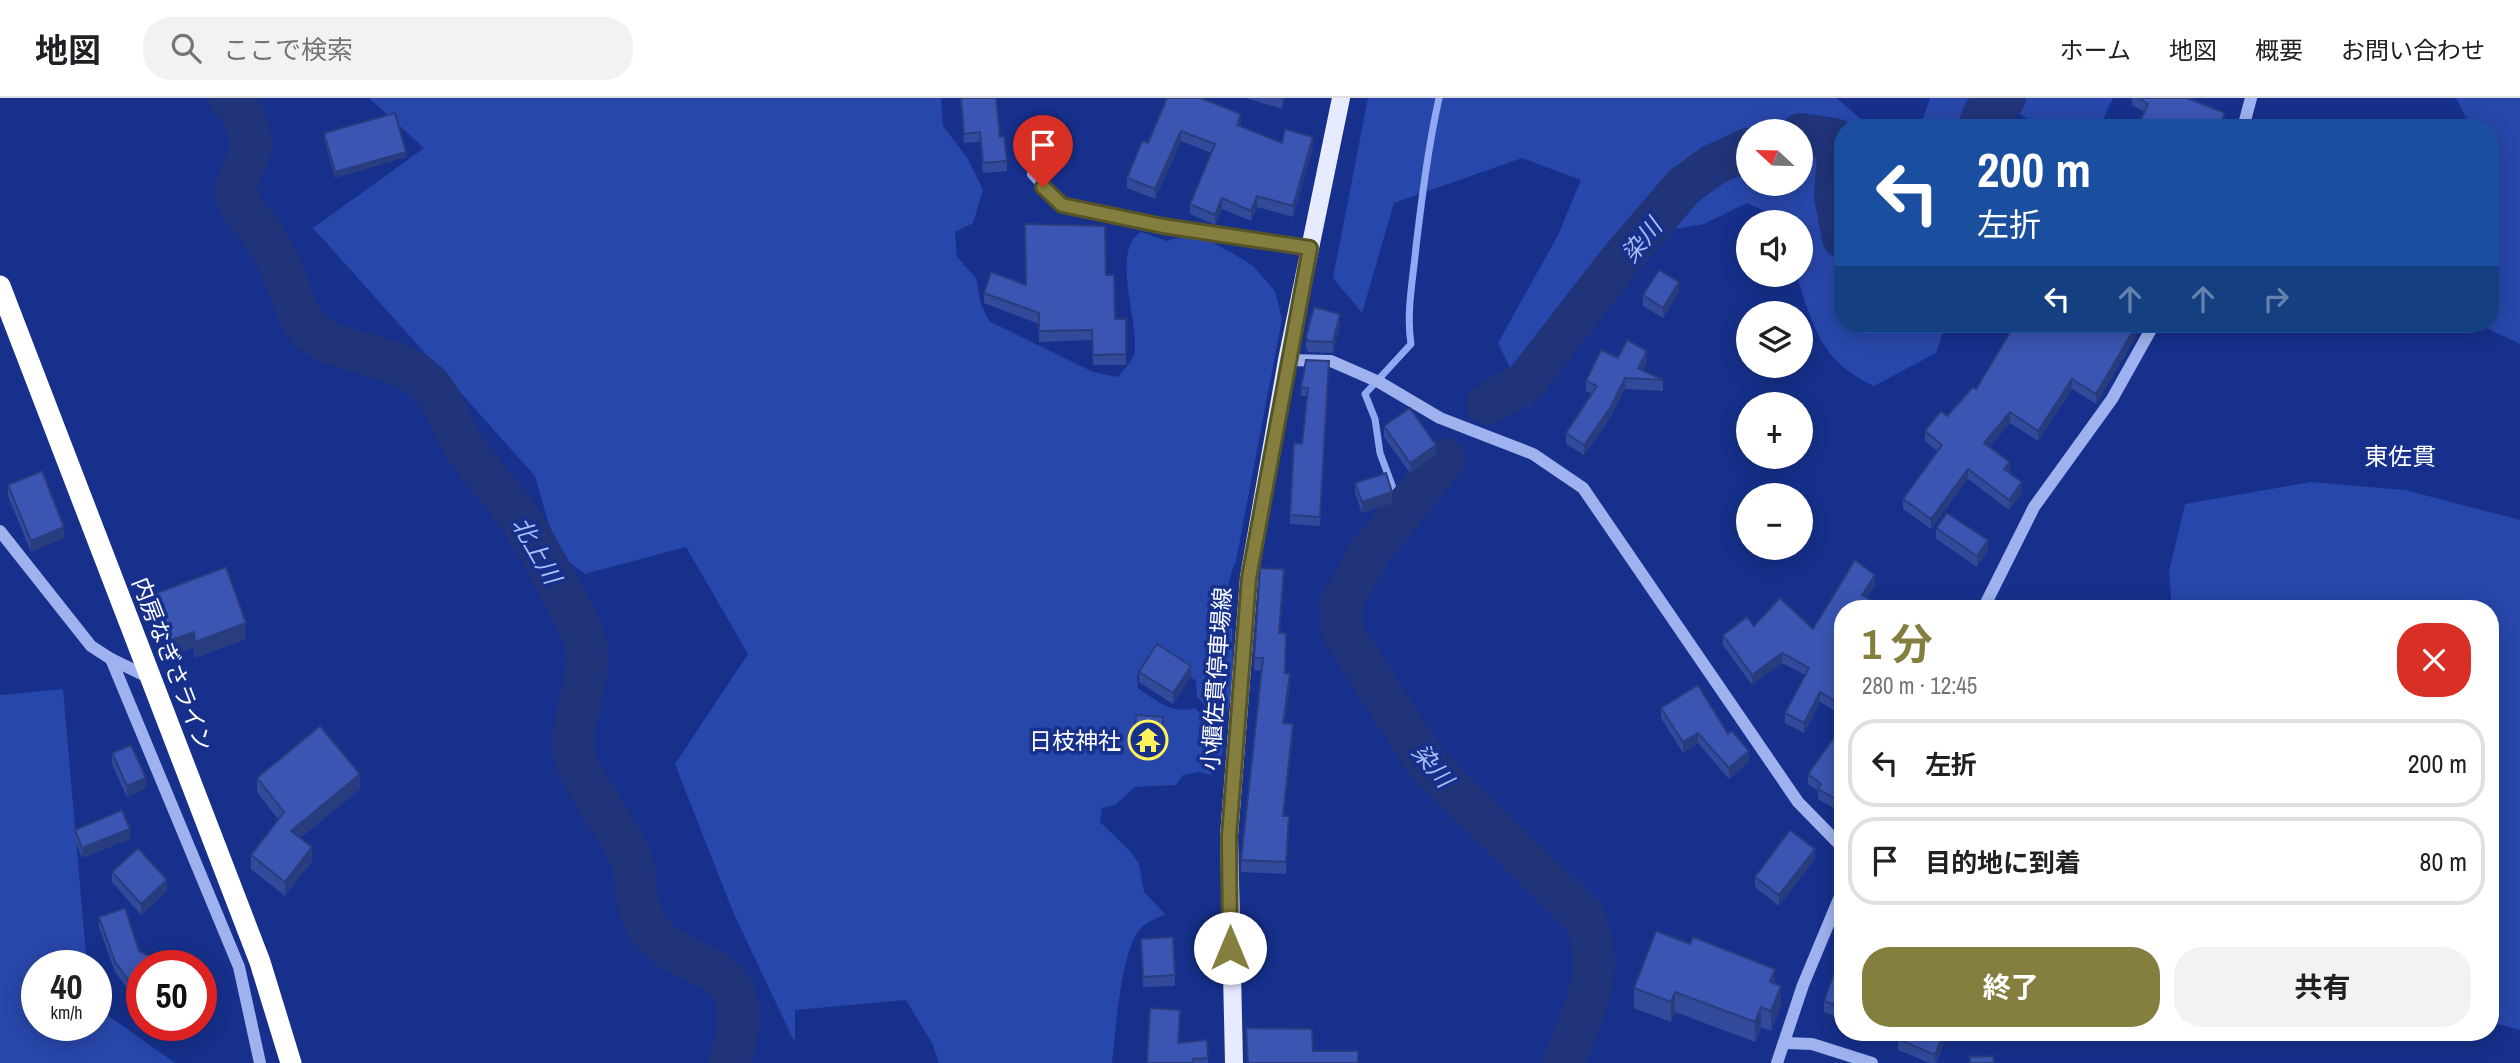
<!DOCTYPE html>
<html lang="ja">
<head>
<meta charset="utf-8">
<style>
  body { margin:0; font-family:"Archivo Narrow","Noto Sans JP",sans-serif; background:#f2f2f2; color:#202124; height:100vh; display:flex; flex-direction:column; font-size:26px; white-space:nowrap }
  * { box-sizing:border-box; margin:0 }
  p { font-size:23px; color:#757577 }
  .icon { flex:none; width:38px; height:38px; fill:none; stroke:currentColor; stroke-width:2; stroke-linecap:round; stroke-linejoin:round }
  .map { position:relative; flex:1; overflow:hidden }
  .sheet { position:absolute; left:1834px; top:502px; width:665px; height:441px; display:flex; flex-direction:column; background:#fff; border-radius:28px; box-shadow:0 4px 18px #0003 }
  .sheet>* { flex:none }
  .top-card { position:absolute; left:1834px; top:21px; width:665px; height:214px; border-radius:28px; box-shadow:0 4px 18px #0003; background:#1a4fa0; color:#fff; overflow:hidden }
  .needle { width:46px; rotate:292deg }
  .fabs { position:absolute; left:1736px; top:21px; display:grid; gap:14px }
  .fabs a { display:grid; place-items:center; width:77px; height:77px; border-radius:50%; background:#fff; box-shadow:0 4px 18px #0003; font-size:35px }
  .speed { position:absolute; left:21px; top:852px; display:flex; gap:14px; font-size:35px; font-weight:700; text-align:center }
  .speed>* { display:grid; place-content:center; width:91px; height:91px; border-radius:50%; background:#fff; box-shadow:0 4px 18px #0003; line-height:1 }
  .speed small { font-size:18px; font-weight:400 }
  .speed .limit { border:10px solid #d22; background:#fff; color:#111 }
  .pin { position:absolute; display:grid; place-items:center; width:60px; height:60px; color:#fff; margin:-72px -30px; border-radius:50% 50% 50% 0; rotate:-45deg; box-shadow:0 0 7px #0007 }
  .pin .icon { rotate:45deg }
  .me { position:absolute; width:77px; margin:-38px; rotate:0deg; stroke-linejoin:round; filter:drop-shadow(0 0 5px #0008) }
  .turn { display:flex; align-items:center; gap:24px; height:147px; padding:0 28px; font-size:32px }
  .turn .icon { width:91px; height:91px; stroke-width:2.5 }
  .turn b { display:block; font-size:49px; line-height:60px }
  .lanes { display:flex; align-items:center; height:66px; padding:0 28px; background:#0003; justify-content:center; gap:35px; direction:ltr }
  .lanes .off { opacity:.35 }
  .round { display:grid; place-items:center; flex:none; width:74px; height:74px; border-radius:28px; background:#f2f2f2 }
  .overview { display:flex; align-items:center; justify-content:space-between; height:119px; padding:0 28px }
  h1 { font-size:42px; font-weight:700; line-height:52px; color:#847f3e }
  .action { display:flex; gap:14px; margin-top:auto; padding:14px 28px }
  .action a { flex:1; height:80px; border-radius:28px; background:#847f3e; color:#fff; font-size:28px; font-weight:700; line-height:80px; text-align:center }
  .action a+a { background:#f2f2f2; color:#202124 }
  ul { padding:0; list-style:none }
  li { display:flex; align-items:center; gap:21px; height:88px; margin:0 14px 10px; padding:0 14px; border:4px solid #e0e0e0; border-radius:28px }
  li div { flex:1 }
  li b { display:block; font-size:26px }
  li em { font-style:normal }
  header { display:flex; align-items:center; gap:42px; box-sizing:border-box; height:98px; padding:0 35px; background:#fff; border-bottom:2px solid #e0e0e0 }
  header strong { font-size:33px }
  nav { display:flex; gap:38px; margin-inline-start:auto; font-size:24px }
  .search { width:490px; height:63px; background:#f2f2f2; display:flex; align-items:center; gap:18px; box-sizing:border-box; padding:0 24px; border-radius:28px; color:#757577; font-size:26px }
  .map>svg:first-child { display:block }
  .green { fill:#2847aa; fill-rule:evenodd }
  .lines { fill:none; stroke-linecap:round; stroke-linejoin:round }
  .stream { stroke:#91a9f2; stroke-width:7 }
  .river { stroke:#213479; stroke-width:42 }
  .minor { stroke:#9fb2ef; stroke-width:12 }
  .major { stroke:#e7ebff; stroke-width:18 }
  .highway { stroke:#fff; stroke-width:21 }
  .wall { fill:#324a99 }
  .shaded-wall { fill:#293c7d }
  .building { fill:#3a56b2; stroke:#293c7d; stroke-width:2 }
  .route-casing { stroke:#565328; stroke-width:18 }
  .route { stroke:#847f3e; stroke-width:12 }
  .labels { text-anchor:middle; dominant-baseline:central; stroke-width:7; stroke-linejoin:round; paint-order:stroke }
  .street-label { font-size:23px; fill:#fff; stroke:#16308b }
  .poi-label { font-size:23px; fill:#fff; stroke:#16308b; text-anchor:end }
  .water-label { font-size:24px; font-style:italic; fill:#abbdf6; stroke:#16308b }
  .neighbourhood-label { font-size:24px; fill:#fff; stroke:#16308b }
</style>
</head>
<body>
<header>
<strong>地図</strong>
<div class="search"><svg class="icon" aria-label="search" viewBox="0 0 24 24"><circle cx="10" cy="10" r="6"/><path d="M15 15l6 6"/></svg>ここで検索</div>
<nav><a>ホーム</a><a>地図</a><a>概要</a><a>お問い合わせ</a></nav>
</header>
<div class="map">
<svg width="2520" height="965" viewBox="0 0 2520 965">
  <rect width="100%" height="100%" fill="#16308b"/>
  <g class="green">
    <path d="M369,0H941L943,28L968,61L983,92L973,125L955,134L957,159L976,180L981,207L989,223L1093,274L1118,279C1122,273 1132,264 1134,256C1141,229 1109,152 1141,134L1167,143L1180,139L1208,142L1237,158L1253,168L1275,193L1282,221L1236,463C1229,479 1223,500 1232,515L1233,592L1227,615L1216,619L1197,599L1196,583L1154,555L1137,577L1138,590C1157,603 1172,617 1195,610L1209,623L1224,648L1219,667L1210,677L1199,674L1183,677L1176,687L1135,689L1115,707L1102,710L1100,724L1130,753L1139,766L1144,794L1165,816C1158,820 1147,824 1141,830C1120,852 1116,934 1112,965H939L932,945L906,902L795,912V945L733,814L675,666L748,556L686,449L585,476L557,455L535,378L313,130L424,50Z"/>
    <path d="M1368,0H1836L1872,30H1843V226H1946L1936,255L1874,288C1819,262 1815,230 1796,177H1801V124H1772L1766,114L1747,105L1704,126L1611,142L1596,222L1529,308L1498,245L1558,137L1581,82L1522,60L1394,105L1362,215L1333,180ZM1801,33V86H1748V33Z"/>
    <path d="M1930,0H1977L1964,20L1963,30H1920Z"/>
    <path d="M1993,0H2113L2099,30H2042Z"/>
    <path d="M2456,0H2520V246L2478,226H2490V30H2471Z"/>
    <path d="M2311,384L2405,392L2520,422V932L2490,924V511H2172L2169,474L2185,406Z"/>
    <path d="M63,591L87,868H37V928H96V909L175,965H0V597Z"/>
  </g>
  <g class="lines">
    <path class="stream" d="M1402,414L1380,355L1375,321L1365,296L1411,246C1406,215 1413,181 1416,149C1422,99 1428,50 1439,0"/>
    <g class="river">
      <path d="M229,0C242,10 253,35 250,53C248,67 233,83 237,98C242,115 261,132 270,147C285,171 289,199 303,223C325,263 402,246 436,295C447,311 453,331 463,347C480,372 501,394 518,418C536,444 550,473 565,501C575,519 585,534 587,555C589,584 569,631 574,655C580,685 619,729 631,760C637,777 635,796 640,812C662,886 772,843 729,965"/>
      <path d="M1978,30L1985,13L2005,0"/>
      <path d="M1801,36L1834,41L1838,56L1835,98L1843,140"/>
      <path d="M1487,306L1525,285L1618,165L1684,88L1713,67L1748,51"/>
      <path d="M1445,361L1369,455L1341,505L1342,533L1427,666L1584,819C1608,875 1583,911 1564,965"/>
    </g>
    <g class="minor">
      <path d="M2243,30L2251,0"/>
      <path d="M1033,76L1062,107L1163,128L1310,150"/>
      <path d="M1287,262L1331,263L1379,284L1440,320L1533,356L1583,390L1798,704L1843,750"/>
      <path d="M0,433L91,548L111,561L150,580"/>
      <path d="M1983,511L2034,409L2112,301L2154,226"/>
      <path d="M111,561L239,869L260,965"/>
      <path d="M1786,945L1812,946L1872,965"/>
      <path d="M1777,965L1803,887L1843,791"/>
    </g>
    <path class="major" d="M1234,965L1229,738L1249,479L1287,262L1341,0"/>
    <path class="highway" d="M0,188L260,864L291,965"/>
  </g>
  <g class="wall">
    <path d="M960,0H996L1000,39L1007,63V73L983,75L980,44L964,45Z"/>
    <path d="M1167,0L1241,26L1240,29L1282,45L1313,49L1293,119L1257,109L1251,123L1222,111L1215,127L1190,116V106L1211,55L1181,43L1155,101L1127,90V80L1148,45Z"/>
    <path d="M1246,0H1285L1282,11Z"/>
    <path d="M2132,0H2187L2225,26L2145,14L2132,7Z"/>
    <path d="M324,35L406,59L335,80L324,41Z"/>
    <path d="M1106,177L1115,221H1126V267H1093L1092,242L1039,244V226L984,205V195L1026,187Z"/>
    <path d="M1679,194L1663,220L1643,208V197Z"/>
    <path d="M1340,226L1333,255L1308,254L1306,250V239Z"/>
    <path d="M2041,226H2141L2134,242L2096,306L2072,291L2038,343L2010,325L1989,349L2010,374L2009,375L2022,395L2009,412L1968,381L1931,431L1903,411V401L1938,354L1925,343V333L1947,318L1976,291Z"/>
    <path d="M1618,260L1647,264L1643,272L1663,282V293L1625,291L1610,320L1584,357L1566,346V335L1592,296L1586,293V283Z"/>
    <path d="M1329,263L1320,428L1290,426V417L1302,346L1307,298H1301V289Z"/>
    <path d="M1384,328L1436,357L1410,375L1384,339Z"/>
    <path d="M1355,385L1392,405L1362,415L1355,395Z"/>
    <path d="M8,387L64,440L31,454L8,398Z"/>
    <path d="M1936,430L1988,453L1977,469L1936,441Z"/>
    <path d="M1284,483L1280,535L1285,575L1290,588L1284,625L1293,638L1284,718L1289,731L1286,776L1241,774V762L1261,573L1254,572V560Z"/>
    <path d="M1875,487L1867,499L1843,511V618L1820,604L1804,635L1785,625V615L1805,577L1782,565L1752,587L1723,547V537L1754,528L1813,531Z"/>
    <path d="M154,496L246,541L195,560L194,549L171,558L154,511Z"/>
    <path d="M1139,574L1191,578L1173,606L1139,584Z"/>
    <path d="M1661,610L1728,636L1749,664L1729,681L1698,645L1683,655L1661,620Z"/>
    <path d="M1163,624L1161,662L1133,660V655Z"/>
    <path d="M1843,627V715L1818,701V693L1808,686V676Z"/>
    <path d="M112,655L146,690L127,699L112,666Z"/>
    <path d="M257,680L360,691L300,740L312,763L285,798L251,771V757L278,721L257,694Z"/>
    <path d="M75,732L130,741L82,760L75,742Z"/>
    <path d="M1815,761L1779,808L1755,789V779Z"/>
    <path d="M112,774L167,793L141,817L112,784Z"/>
    <path d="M99,819L142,868V899L129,893L115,874L99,829Z"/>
    <path d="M1141,852L1175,877V888L1143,889Z"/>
    <path d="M1843,868V921L1824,914V903L1839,877Z"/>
    <path d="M1775,886L1781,908L1771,933L1761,929L1755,944L1675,914L1671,924L1634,910V890Z"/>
    <path d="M1180,922L1179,945L1208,960V965H1147Z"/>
    <path d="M1898,941L1944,945L1936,965H1930L1898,952Z"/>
  </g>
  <g class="shaded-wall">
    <path d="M1282,0H1285L1282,11Z"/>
    <path d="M2225,15V26L2223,30H2219Z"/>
    <path d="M1241,16V26L1237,37V27Z"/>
    <path d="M1181,33V43L1155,101V91Z"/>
    <path d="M1313,39V49L1293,119V108Z"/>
    <path d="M406,54V59L335,80V74Z"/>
    <path d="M1257,98V109L1251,123V113Z"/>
    <path d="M1222,100V111L1215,127V117Z"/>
    <path d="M1679,184V194L1663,220V210Z"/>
    <path d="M1340,216V226L1333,255V244Z"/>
    <path d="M2137,226H2141L2134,242L2096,306V296Z"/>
    <path d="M1647,253V264L1638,281V270Z"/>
    <path d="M1625,280V291L1610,320L1584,357V347Z"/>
    <path d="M2072,281V291L2038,343V333Z"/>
    <path d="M2010,314V325L1984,355V345Z"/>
    <path d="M1436,347V357L1410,375V365Z"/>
    <path d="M2010,364V374L2004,381V371Z"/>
    <path d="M1968,371V381L1931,431V421Z"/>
    <path d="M2022,384V395L2009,412V402Z"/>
    <path d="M1392,394V405L1362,415V404Z"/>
    <path d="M64,429V440L31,454V443Z"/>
    <path d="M1988,442V453L1977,469V458Z"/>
    <path d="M1284,471V483L1279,547V535Z"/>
    <path d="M1875,477V487L1862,506V497Z"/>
    <path d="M246,525V541L195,560V544Z"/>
    <path d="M194,534V549L171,558V542Z"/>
    <path d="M1782,555V565L1752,587V577Z"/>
    <path d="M1191,568V578L1173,606V595Z"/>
    <path d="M1290,576V588L1283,637V625Z"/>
    <path d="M1820,594V604L1804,635V625Z"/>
    <path d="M1293,626V638L1283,730V718Z"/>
    <path d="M1698,635V645L1683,655V644Z"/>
    <path d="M1749,653V664L1729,681V670Z"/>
    <path d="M360,676V691L291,747V733Z"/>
    <path d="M146,680V690L127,699V688Z"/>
    <path d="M130,731V741L82,760V750Z"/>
    <path d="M312,749V763L285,798V784Z"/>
    <path d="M1815,751V761L1779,808V797Z"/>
    <path d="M167,782V793L141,817V806Z"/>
    <path d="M1775,871V891L1770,884Z"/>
    <path d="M203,883V893L201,897V887Z"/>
    <path d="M1781,888V908L1771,933V913Z"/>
    <path d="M1675,894V914L1671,924V904Z"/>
    <path d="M1761,909V929L1755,944V924Z"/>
    <path d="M1944,934V945L1935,965V957Z"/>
  </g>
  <g class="building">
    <path d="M961,0H996L1000,39L1004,38L1007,63L983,65L980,34L964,36Z"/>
    <path d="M1167,0H1201L1241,16L1237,27L1282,45L1285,31L1313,39L1293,108L1257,98L1251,113L1222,100L1215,117L1190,106L1215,46L1181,33L1155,91L1127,80L1142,43L1148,45Z"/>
    <path d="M2138,0H2187L2225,15L2219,30H2137L2148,6Z"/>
    <path d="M395,15L406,54L335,74L324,35Z"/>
    <path d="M1025,126L1105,128L1106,177H1114L1115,221H1126V256L1093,257L1092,232L1039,233V215L984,195L991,174L1026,187Z"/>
    <path d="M1659,172L1679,184L1663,210L1643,197Z"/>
    <path d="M1314,209L1340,216L1333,244L1308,243L1306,239Z"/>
    <path d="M2015,226H2037L2040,228L2041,226H2137L2096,296L2072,281L2038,333L2010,314L1984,345L2010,364L2004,371L2022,384L2009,402L1968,371L1931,421L1903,401L1942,347L1925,333L1941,313L1947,318L1973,289L1976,291Z"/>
    <path d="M1627,242L1647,253L1638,270L1663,282L1625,280L1610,310L1584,347L1566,335L1597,288L1586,283L1601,252L1618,260Z"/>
    <path d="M1306,262L1329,263L1320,419L1290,417L1294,345L1302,346L1308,290L1301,289Z"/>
    <path d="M1410,310L1436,347L1410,365L1384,328Z"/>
    <path d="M42,373L64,429L31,443L8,387Z"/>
    <path d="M1386,375L1392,394L1362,404L1355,385Z"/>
    <path d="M1947,415L1988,442L1977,458L1936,430Z"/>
    <path d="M1855,462L1875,477L1862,497L1889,511H1843V608L1820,594L1804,625L1785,615L1809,570L1782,555L1752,577L1723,537L1747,519L1754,528L1780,500L1813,531Z"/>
    <path d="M226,469L246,525L195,544L194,534L171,542L154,496Z"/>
    <path d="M1260,470L1284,471L1279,535H1286L1285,575L1290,576L1283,625L1293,626L1283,718H1289L1286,764L1241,762L1263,560H1254Z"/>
    <path d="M1912,503L1927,511H1907Z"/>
    <path d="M1157,546L1191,568L1173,595L1139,574Z"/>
    <path d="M1698,587L1728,636L1732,633L1749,653L1729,670L1698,635L1683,644L1661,610Z"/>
    <path d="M1136,617L1163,619L1161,657L1133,655Z"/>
    <path d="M1843,627V705L1818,691L1821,686L1808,676Z"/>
    <path d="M320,628L360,676L291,733L312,749L285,784L251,757L284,714L257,680Z"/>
    <path d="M131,647L146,680L127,688L112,655Z"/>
    <path d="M122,712L130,731L82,750L75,732Z"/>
    <path d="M1790,732L1815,751L1779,797L1755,779Z"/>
    <path d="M138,750L167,782L141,806L112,774Z"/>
    <path d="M125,810L139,853L172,868H142V889L129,883L115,864L99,819Z"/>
    <path d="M1656,833L1690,846L1693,839L1775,871L1770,884L1781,888L1771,913L1761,909L1755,924L1675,894L1671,904L1634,890Z"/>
    <path d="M1173,839L1175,877L1143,879L1141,841Z"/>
    <path d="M1843,868V910L1824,903L1834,875L1839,877Z"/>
    <path d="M1150,910L1180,912L1178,945L1207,942L1208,960L1193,961V965H1147Z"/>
    <path d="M1246,930L1312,931L1313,953H1358V965H1248Z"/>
    <path d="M1901,934H1944L1935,957L1898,941Z"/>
    <path d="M1993,958L1994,965H1970V959Z"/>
  </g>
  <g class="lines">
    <defs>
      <path id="route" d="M1043,89L1062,107L1163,128L1310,150L1249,480L1229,738L1230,850"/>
    </defs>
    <use href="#route" class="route-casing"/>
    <use href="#route" class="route"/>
  </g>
  <defs>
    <symbol id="temple-ring" viewBox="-11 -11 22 22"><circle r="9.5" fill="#16308b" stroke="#fff35d" stroke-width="1.5"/><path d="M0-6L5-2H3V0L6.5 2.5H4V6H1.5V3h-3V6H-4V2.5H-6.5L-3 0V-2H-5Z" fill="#fff35d"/></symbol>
  </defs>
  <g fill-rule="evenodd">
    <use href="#temple-ring" x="1126" y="620" width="44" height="44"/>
  </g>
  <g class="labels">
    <g class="street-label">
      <text transform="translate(173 566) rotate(69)">内房なぎさライン</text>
      <text transform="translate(1216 581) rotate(-86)">小櫃佐貫停車場線</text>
    </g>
    <g class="poi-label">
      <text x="1121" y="642">日枝神社</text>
    </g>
    <g class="water-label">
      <text transform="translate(1641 142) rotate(-51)">染川</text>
      <text transform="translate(537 452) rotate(60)">北上川</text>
      <text transform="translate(1433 667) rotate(50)">染川</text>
    </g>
    <g class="neighbourhood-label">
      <text x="2400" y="358">東佐貫</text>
    </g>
  </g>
</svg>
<div class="fabs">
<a><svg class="needle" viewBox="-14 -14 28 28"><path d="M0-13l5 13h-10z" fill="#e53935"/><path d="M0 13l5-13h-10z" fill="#757577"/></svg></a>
<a><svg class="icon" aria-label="sound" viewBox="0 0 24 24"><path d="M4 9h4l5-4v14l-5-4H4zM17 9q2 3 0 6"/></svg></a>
<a><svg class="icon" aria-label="layers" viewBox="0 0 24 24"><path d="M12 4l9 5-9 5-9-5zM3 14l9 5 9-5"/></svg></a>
<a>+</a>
<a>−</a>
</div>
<div class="speed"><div>40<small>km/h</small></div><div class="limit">50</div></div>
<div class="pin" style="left:1043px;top:89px;background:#d93025"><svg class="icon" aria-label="arrive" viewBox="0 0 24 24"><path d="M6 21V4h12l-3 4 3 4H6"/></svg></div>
<svg class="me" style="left:1230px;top:850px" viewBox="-20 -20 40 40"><circle r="19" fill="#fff"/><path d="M0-13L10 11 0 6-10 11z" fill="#847f3e"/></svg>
<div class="top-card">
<div class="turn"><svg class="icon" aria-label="left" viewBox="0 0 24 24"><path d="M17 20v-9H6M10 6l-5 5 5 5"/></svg><div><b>200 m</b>左折</div></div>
<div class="lanes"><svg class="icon" aria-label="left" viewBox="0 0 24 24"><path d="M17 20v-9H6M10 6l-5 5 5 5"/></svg><svg class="icon off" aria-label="ahead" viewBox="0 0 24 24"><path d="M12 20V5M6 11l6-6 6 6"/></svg><svg class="icon off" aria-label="ahead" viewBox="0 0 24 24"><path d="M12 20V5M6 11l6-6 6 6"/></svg><svg class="icon off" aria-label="right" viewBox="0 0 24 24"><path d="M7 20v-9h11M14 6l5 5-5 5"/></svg></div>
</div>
<section class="sheet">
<div class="overview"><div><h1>1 分</h1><p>280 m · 12:45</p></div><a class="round" style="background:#d93025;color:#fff"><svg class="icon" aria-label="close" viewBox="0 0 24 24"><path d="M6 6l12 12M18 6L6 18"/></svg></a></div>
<ul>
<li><svg class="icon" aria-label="left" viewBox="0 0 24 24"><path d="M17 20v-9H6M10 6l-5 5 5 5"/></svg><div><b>左折</b></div><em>200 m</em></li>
<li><svg class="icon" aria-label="arrive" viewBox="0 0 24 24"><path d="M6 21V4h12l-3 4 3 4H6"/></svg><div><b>目的地に到着</b></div><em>80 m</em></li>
</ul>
<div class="action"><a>終了</a><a>共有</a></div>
</section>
</div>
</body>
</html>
